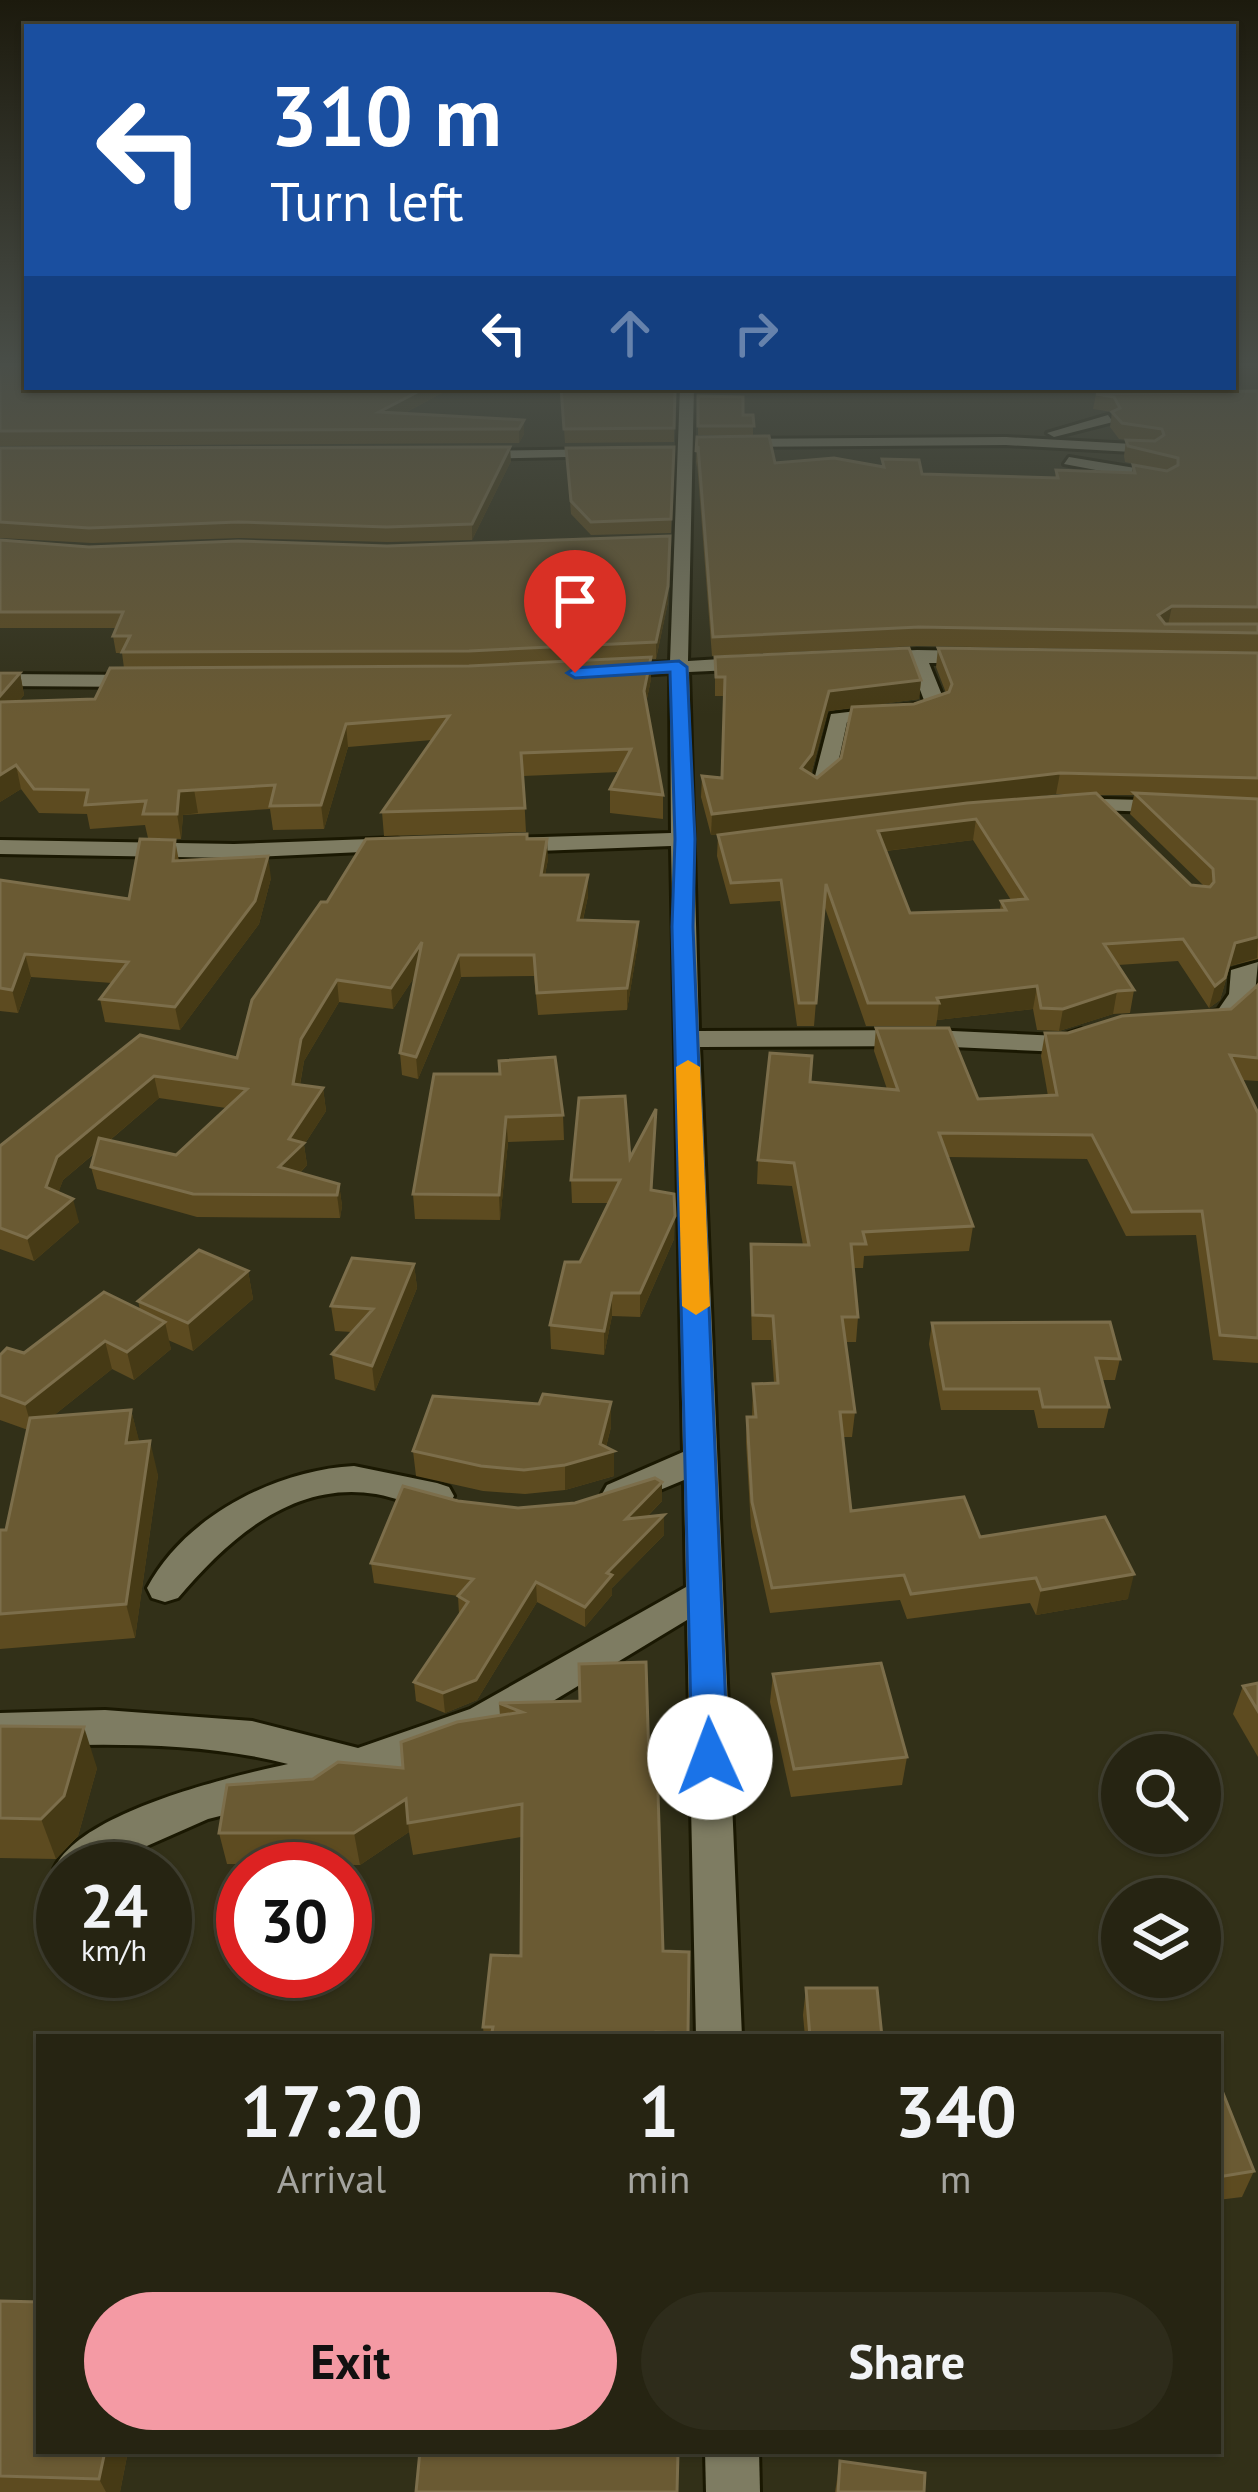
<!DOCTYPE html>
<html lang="en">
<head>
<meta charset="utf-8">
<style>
  body { margin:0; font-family:"PT Sans",sans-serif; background:#2e2c1b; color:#f1f3f6; height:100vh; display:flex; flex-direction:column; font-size:45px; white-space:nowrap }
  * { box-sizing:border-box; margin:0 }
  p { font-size:39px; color:#a4a49f }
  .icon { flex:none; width:66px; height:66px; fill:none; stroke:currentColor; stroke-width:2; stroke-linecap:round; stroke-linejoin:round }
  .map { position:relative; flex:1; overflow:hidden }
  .drawer { position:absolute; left:36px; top:2034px; width:1185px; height:420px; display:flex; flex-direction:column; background:#262412; border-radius:0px; box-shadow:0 3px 9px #0004,0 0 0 3px #424132 }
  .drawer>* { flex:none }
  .hud { position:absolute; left:24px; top:24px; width:1212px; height:366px; border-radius:0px; box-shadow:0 3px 9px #0004,0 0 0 3px #424132; background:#1a4fa0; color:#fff; overflow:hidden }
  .buttons { position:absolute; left:1101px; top:1734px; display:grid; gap:24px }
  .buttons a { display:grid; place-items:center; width:120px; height:120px; border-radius:50%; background:#262412; box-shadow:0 3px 9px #0004,0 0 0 3px #424132; font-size:60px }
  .speed { position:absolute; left:36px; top:1842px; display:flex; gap:24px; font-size:60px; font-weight:700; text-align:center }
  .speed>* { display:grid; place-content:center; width:156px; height:156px; border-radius:50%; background:#262412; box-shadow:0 3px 9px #0004,0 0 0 3px #424132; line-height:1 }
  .speed small { font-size:30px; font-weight:400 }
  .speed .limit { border:18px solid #d22; background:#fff; color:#111 }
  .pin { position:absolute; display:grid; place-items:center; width:102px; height:102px; color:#fff; margin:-123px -51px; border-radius:50% 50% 50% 0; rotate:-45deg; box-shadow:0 0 12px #0007 }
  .pin .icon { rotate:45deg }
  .me { position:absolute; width:132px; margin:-66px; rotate:358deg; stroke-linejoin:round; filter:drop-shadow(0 0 9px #0008) }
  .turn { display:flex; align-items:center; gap:42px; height:252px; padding:0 48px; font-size:54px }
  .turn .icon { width:156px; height:156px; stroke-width:2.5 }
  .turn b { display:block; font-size:84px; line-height:102px }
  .lanes { display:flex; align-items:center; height:114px; padding:0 48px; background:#0003; justify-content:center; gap:60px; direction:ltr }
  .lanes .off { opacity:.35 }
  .eta { display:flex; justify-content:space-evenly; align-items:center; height:204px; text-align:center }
  .eta b { font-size:72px; font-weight:800; line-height:84px }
  .primary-button { display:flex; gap:24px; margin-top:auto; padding:24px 48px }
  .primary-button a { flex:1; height:138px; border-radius:72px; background:#f49aa4; color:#111; font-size:48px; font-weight:800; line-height:138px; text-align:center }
  .primary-button a+a { background:#2e2c1b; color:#f1f3f6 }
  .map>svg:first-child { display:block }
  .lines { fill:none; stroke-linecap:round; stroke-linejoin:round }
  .minor-casing { stroke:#1a1802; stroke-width:6 }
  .minor { fill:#7e7c62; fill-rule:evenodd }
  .wall { fill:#5d4b20; fill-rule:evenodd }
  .shaded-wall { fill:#463a15 }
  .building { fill:#6a5a33; stroke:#7c6e4b; stroke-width:3; fill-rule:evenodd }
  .route { fill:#1a73e8; stroke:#114b97; stroke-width:3 }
  .slow { fill:#f59e0b }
</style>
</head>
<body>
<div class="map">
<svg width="1258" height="2492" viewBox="0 0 1258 2492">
  <rect width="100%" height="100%" fill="#323018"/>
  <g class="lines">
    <defs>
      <g id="minor">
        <path d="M680,387H694L688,661L754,657L763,663L754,669L689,672L699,1031L931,1030L1059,1036L1081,1029L1094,1037L1062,1052L931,1046L700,1047L742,2037H696L687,1620L530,1715L465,1748L404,1770L208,1819L131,1853L108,1869H63V1884L54,1869C80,1812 229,1777 288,1764C195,1740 95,1744 0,1747V1713L105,1710L252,1721L358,1748L470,1709L686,1587L684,1480L619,1507L607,1503L602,1494L607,1485L683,1452L671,846L511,852L500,845L511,838L671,833L670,673L610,677L601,671L610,665L670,662Z"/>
        <path d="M1108,415L1113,422L1054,437L1047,433Z"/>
        <path d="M1006,437L1150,445L1157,449L1150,453L1006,445L734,447L727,443L734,439Z"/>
        <path d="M608,449L613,456L470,459L463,455L470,451Z"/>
        <path d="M1069,457L1165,473L1173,478L1165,483L1064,464Z"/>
        <path d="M917,650L976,651L985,657L976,663H929L946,705L912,719L847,722L835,777L822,792H808L804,788L815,776L831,714L925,703L910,663L874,664L865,658L874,652Z"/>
        <path d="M0,674L143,675L153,681L143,687L0,686Z"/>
        <path d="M1066,798L1258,803V815L1058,809L1055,804Z"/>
        <path d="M397,838L408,845L405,850L234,858L0,854V840L234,844Z"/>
        <path d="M1258,962L1255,994L1236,1021L1190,1027L1186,1022L1190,1017L1218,1010L1229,994L1231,970Z"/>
        <path d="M354,1466L437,1483L449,1487L454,1496L449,1505C426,1512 400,1498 376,1494C293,1480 228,1539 178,1598L165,1602L152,1598L147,1588C185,1516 276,1470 354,1466Z"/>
        <path d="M705,2451H759L760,2492H706Z"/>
      </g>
    </defs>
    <use href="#minor" class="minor-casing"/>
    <use href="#minor" class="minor"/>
  </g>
  <g class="wall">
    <path d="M0,366L27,387H453L403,414L524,420V434L519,443L0,446Z"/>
    <path d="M561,387H675L674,442L565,443Z"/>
    <path d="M1258,391V652L917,646L712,656L697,462L696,468L697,437L775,463L882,466V459L922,474L1055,478L1056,470L1132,473L1133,465L1148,467L1125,462L1124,456L1126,440H1128L1119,439L1110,427L1112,412L1093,409L1096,394Z"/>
    <path d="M698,396L743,415H753V435H698Z"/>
    <path d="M674,447L671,533L591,535L571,514L566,448Z"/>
    <path d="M0,448L511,461L472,540L388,542L240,538L92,543L0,538Z"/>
    <path d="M0,540L668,602L656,659H651V679L646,703L663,795V819L610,813V789L619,772L523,776L526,832L384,836L382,812L432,740L348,747L324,829L273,830L270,809L183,815L181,839L148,838L145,825L90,829L87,814L39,813L21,789L0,802L20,673L24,695L19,701L95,699L124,668L122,653H116L113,636L117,628H0Z"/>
    <path d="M938,648L1258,653V959L1230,966L1220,1000L1209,1008L1178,961L1118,965L1134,990L1130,1013L1113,1014L1059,1031L1037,1030L1033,1009L937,1020L936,1026H866L824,905L814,1026H797L780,901L730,904L717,856L718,835L839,819L711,835L701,797L702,776L722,778L724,696H715V657L921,680L919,699L864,706L914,704L946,693L936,667ZM852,708L841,758L817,778L811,774L828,711ZM1056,794H1080L1001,800ZM1098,795H1134L1130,814L1204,886L1191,885ZM973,840L1011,900L1001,901L1000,910L910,913L886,851Z"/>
    <path d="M527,839L548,859L545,875H588V896L583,920L638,943L627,1010L538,1015L534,976L461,977L418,1079L402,1075L400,1053L415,976L393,1009L339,1002L304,1061L300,1085L323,1088L326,1111L304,1145L307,1165L300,1173L339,1184L342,1206L340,1218L197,1217L97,1189L91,1167L95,1153L63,1180L58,1193L79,1222L34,1261L0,1249V1146L140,1035L237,1058L327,902ZM159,1098L226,1108L176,1155L109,1141Z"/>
    <path d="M175,840L179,861L271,878L259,924L180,1030L105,1022L100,999L112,983L31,977L18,1013L0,1011V880L129,899Z"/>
    <path d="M1258,982V1081L1242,1080L1258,1113V1363L1213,1360L1196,1235L1126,1236L1087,1159L948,1157L973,1226L969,1251L864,1256L863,1268H853L858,1317L856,1342H845L855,1412L852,1437H843L851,1511L980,1537L1128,1599L1036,1615L1030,1603L907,1619L900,1600L770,1613L751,1527L746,1442L747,1417H752L753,1384L774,1383L771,1340H752L750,1269L751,1244L803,1245L792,1186L757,1184L758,1160L810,1082L887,1089L874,1051L876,1028L978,1099L1048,1096L1041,1056L1045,1033H1068L1231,1009L1257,985Z"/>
    <path d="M434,1074L563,1115L564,1140L508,1142L500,1220L415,1219L413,1194Z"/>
    <path d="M656,1109L652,1190L674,1239L640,1317L612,1316L604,1355L551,1349L550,1325L608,1203H572L571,1180L630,1158Z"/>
    <path d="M414,1264L417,1288L375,1391L335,1379L332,1354L352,1332L335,1331L331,1306Z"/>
    <path d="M248,1271L253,1299L193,1351L168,1340L171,1349L134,1380L112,1369L53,1416L131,1410L139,1442L158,1475L135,1638L0,1649V1530H6L28,1430L0,1420V1355L24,1353L140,1310L138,1301Z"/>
    <path d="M932,1323L1120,1359L1115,1380H1102L1109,1407L1104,1428H1038L1034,1410H941L929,1344Z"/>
    <path d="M611,1402V1427L606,1447L614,1476L565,1490L525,1494L483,1491L416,1476L413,1451L539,1404Z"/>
    <path d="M662,1482V1501L647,1517L664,1515V1535L612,1588V1595L585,1627L537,1602L477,1700L445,1713L416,1701L414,1682L459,1614L458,1596L374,1583L371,1563L458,1501L518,1508L575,1503Z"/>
    <path d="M773,1674L907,1757L902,1785L791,1797L770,1702Z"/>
    <path d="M1258,1683V1757L1233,1714L1243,1686Z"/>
    <path d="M499,1703L649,1761L663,1951L689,1952L688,2037H484L483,2027L521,1956V1837L413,1855L409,1832L360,1865L227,1864L219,1833L403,1768L500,1716Z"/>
    <path d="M0,1726L97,1768L78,1836L56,1859L0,1858Z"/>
    <path d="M806,1988L882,2037H805L803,2015Z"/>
    <path d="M1218,2089L1254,2171L1242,2197L1218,2200Z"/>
    <path d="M0,2301L128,2451L120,2492H0Z"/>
    <path d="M840,2461L924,2492H835Z"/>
  </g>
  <g class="shaded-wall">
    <path d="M427,387H453L380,426L379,412Z"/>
    <path d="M524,420V434L519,443V429Z"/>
    <path d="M510,447L511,461L472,540V524Z"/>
    <path d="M669,552L668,602L656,659V642Z"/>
    <path d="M1172,606L1168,625L1158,631V615Z"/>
    <path d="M651,657V679L644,713V691Z"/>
    <path d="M20,673L24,695L0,725V696Z"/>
    <path d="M921,680L919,699L828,711L811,774L801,768L829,691Z"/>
    <path d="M346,724L348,747L324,829L321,805Z"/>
    <path d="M16,765L21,789L0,802V775Z"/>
    <path d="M1060,773L1056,794L711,835L712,814Z"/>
    <path d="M194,789L198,813L183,815L181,839L177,814L179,791Z"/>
    <path d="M976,819L973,840L876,852L878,831Z"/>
    <path d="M547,839L548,859L541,895V875Z"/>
    <path d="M268,856L271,878L259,924L180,1030L175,1007Z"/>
    <path d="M588,875V896L578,941V920Z"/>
    <path d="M638,922V943L627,1010V988Z"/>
    <path d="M1258,937L1257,958L1230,966L1220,1000L1209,1008L1215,986L1235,943Z"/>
    <path d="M422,942L424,963L393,1009L391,988Z"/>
    <path d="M25,954L31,977L18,1013L12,990Z"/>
    <path d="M459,955L461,977L418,1079L416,1057Z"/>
    <path d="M337,980L339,1002L304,1061L296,1106L293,1084L301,1039Z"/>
    <path d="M1037,986L1033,1009L937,1020L939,1003L937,998Z"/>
    <path d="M1117,991L1113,1014L1059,1031L1063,1009Z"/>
    <path d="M154,1076L159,1098L63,1180L52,1210L46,1187L57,1157Z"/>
    <path d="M323,1088L326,1111L304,1145L307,1165L283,1190L279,1167L289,1139Z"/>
    <path d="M506,1117L508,1142L500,1220L499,1195Z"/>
    <path d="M339,1184L342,1206L340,1218L337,1195Z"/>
    <path d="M73,1199L79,1222L34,1261L27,1238Z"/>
    <path d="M675,1216L674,1239L640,1317V1293Z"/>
    <path d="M414,1264L417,1288L375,1391L372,1366Z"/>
    <path d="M248,1271L253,1299L193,1351L188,1323Z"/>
    <path d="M612,1293V1316L604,1355V1331Z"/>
    <path d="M165,1322L171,1349L134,1380L127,1352Z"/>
    <path d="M105,1341L112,1369L33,1432L25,1404Z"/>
    <path d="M611,1402V1427L604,1454L614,1451V1476L565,1490V1465L600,1444Z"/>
    <path d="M131,1410L140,1444L126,1443Z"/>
    <path d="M150,1441L158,1475L135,1638L126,1604Z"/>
    <path d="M662,1482V1501L626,1538V1519Z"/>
    <path d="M664,1515V1535L612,1588V1595L585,1627V1607L607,1573Z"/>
    <path d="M1134,1574L1128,1599L1036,1615L1041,1590Z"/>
    <path d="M536,1582L537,1602L477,1700L445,1713L443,1693Z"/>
    <path d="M84,1727L97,1768L78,1836L56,1859L41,1819Z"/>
    <path d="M406,1799L409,1832L360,1865L354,1833Z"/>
    <path d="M105,2451H128L120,2492H106L99,2479Z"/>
  </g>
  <g class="building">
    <path d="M0,366H27V387H427L379,412L524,420L519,429L0,431Z"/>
    <path d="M561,387H675L674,428L564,429Z"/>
    <path d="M1258,391V607L1172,606L1158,615L1165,624H1258V633L919,627L713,637L698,446L696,452L697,437L769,436L775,463L834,458L884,467L882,459L919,460L922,474L1058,478L1056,470L1135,473L1133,465L1167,471L1178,465V458L1128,446L1126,440L1155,441L1164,435L1162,429L1122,423L1112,412L1120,408L1114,397L1096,394Z"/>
    <path d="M698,396L743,397V415H753L754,426H698Z"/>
    <path d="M510,447L472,524L387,527L238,522L89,528L0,522V448Z"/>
    <path d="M674,447L671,519L591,522L571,501L566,448Z"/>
    <path d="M670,536L668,586L656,642L469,651L122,652L130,636H113L123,612H0V540L89,547L238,541L387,546Z"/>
    <path d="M909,648L921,680L829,691L812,754L801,768L817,778L841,758L852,707L914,704L949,692L952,684L938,648L1258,653V778L1060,773L712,814L702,776L722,778L725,677H716L715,657Z"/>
    <path d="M651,657L644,691L663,795L610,789L631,749L521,753L525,808L382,812L449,716L346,724L321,805L270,806L275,785L179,791L177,814H143L146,801L85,805L88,790L34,789L16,765L0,775V702L95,699L110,668L469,666Z"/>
    <path d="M0,673H20L0,696Z"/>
    <path d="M1096,793L1191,885L1210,887L1214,882L1213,869L1134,793L1258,799V937L1235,943L1225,978L1215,986L1183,939L1104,944L1134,990L1117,991L1063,1009L1041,1008L1037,986L937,998L939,1003H868L826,884L816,1003H799L781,880L731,883L718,835L967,803ZM976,819L1027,899L1001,901L1006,910L910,913L878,831Z"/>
    <path d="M527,834V839H547L541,875H588L578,920L638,922L627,988L537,993L534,955H459L416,1057L400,1053L422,942L391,988L337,980L301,1039L293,1084L323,1088L289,1139L304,1143L279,1167L339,1184L337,1195L193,1194L91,1167L99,1138L176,1155L247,1089L154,1076L57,1157L46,1187L73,1199L27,1238L0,1228V1146L140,1035L237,1058L252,1000L321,902H327L366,839Z"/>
    <path d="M140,839L175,840L173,861L268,856L255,901L175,1007L100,999L128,962L25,954L12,990L0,988V880L129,899Z"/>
    <path d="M1258,985V1058L1230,1055L1258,1113V1338L1220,1335L1202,1211L1132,1212L1092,1135L939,1133L973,1226L863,1232L866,1244H851L858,1317H842L855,1412H840L851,1511L964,1497L980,1537L1105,1517L1134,1574L1041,1590L1036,1578L911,1594L904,1575L772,1588L752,1502L747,1417H756L753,1384L778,1383L773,1316L753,1315L751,1244L809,1245L794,1163L758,1160L770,1053L812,1056L810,1082L898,1090L876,1028H949L978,1099L1057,1095L1045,1033H1068L1122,1016L1231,1009Z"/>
    <path d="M555,1057L563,1115L506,1117L499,1195L413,1194L434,1074H500L499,1061Z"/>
    <path d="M625,1096L630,1158L656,1109L651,1190L674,1194L675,1216L640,1293H612L604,1331L550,1325L565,1262H580L620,1180H571L579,1098Z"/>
    <path d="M199,1250L248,1271L188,1323L138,1301Z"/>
    <path d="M352,1258L414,1264L372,1366L332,1354L373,1309L331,1306Z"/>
    <path d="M104,1292L165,1322L127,1352L105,1341L25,1404L0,1395V1355L7,1348L24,1353Z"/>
    <path d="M1110,1322L1120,1359L1096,1358L1109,1407H1043L1039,1389H944L932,1323Z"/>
    <path d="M543,1394L611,1402L600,1444L614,1451L565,1465L524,1470L481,1466L413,1451L433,1396L539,1404Z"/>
    <path d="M131,1410L126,1443L150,1441L126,1604L0,1614V1530H6L30,1418Z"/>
    <path d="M655,1478L662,1482L626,1519L664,1515L607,1573L612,1575L585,1607L536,1582L476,1680L443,1693L414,1682L468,1602L458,1596L473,1579L371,1563L403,1486L458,1501L518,1508L575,1503Z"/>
    <path d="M646,1662L649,1761H657L663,1951L689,1952L688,2033L656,2032V2037H491L493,2027H483L491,1955L521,1956L522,1804L408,1823L406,1799L354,1833H219L227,1785L313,1779L338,1762L403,1768L401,1742L457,1722L522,1712L499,1703L580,1701L579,1664Z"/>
    <path d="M881,1663L907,1757L794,1769L773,1674Z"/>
    <path d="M1258,1683V1711L1243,1686Z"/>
    <path d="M0,1726L84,1727L64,1796L41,1819L0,1818Z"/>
    <path d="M806,1988H877L882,2037H810Z"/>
    <path d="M1221,2088L1254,2171L1218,2177V2089Z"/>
    <path d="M0,2301L39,2302V2451H105L99,2479L0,2476Z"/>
    <path d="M420,2451L678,2452L677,2492H416Z"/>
    <path d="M840,2461L925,2473L924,2492H838Z"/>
  </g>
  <linearGradient id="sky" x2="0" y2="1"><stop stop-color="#1c1a0d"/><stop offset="0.51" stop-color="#494e48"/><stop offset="1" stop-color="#494e48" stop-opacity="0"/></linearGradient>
  <rect width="1258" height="715" fill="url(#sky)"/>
  <path class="route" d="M679,661L687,667L695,839L693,927L728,1757L723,1768L710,1772L697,1768L692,1757L672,927L675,839L670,672L575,678L567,673L575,668Z"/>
  <path class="slow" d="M688,1060L700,1067L710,1306L696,1315L682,1306L676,1067Z"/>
</svg>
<div class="buttons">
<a><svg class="icon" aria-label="search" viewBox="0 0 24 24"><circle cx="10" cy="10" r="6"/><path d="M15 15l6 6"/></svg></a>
<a><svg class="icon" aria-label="layers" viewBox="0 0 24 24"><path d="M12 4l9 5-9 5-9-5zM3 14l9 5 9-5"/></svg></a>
</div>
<div class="speed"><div>24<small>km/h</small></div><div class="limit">30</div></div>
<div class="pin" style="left:575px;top:673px;background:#d93025"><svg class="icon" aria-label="arrive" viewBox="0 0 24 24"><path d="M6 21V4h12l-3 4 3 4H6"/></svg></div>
<svg class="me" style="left:710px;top:1757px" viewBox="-20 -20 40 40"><circle r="19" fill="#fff"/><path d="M0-13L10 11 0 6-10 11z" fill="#1a73e8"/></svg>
<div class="hud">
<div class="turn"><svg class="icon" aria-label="left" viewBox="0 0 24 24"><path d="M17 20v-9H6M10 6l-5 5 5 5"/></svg><div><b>310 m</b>Turn left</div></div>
<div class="lanes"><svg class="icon" aria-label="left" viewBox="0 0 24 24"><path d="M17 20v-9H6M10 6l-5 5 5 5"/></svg><svg class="icon off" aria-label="ahead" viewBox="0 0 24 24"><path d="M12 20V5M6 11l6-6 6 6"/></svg><svg class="icon off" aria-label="right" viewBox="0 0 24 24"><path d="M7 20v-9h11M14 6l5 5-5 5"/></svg></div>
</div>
<section class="drawer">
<div class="eta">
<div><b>17:20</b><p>Arrival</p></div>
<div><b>1</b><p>min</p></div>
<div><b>340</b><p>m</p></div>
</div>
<div class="primary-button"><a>Exit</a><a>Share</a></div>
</section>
</div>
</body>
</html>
